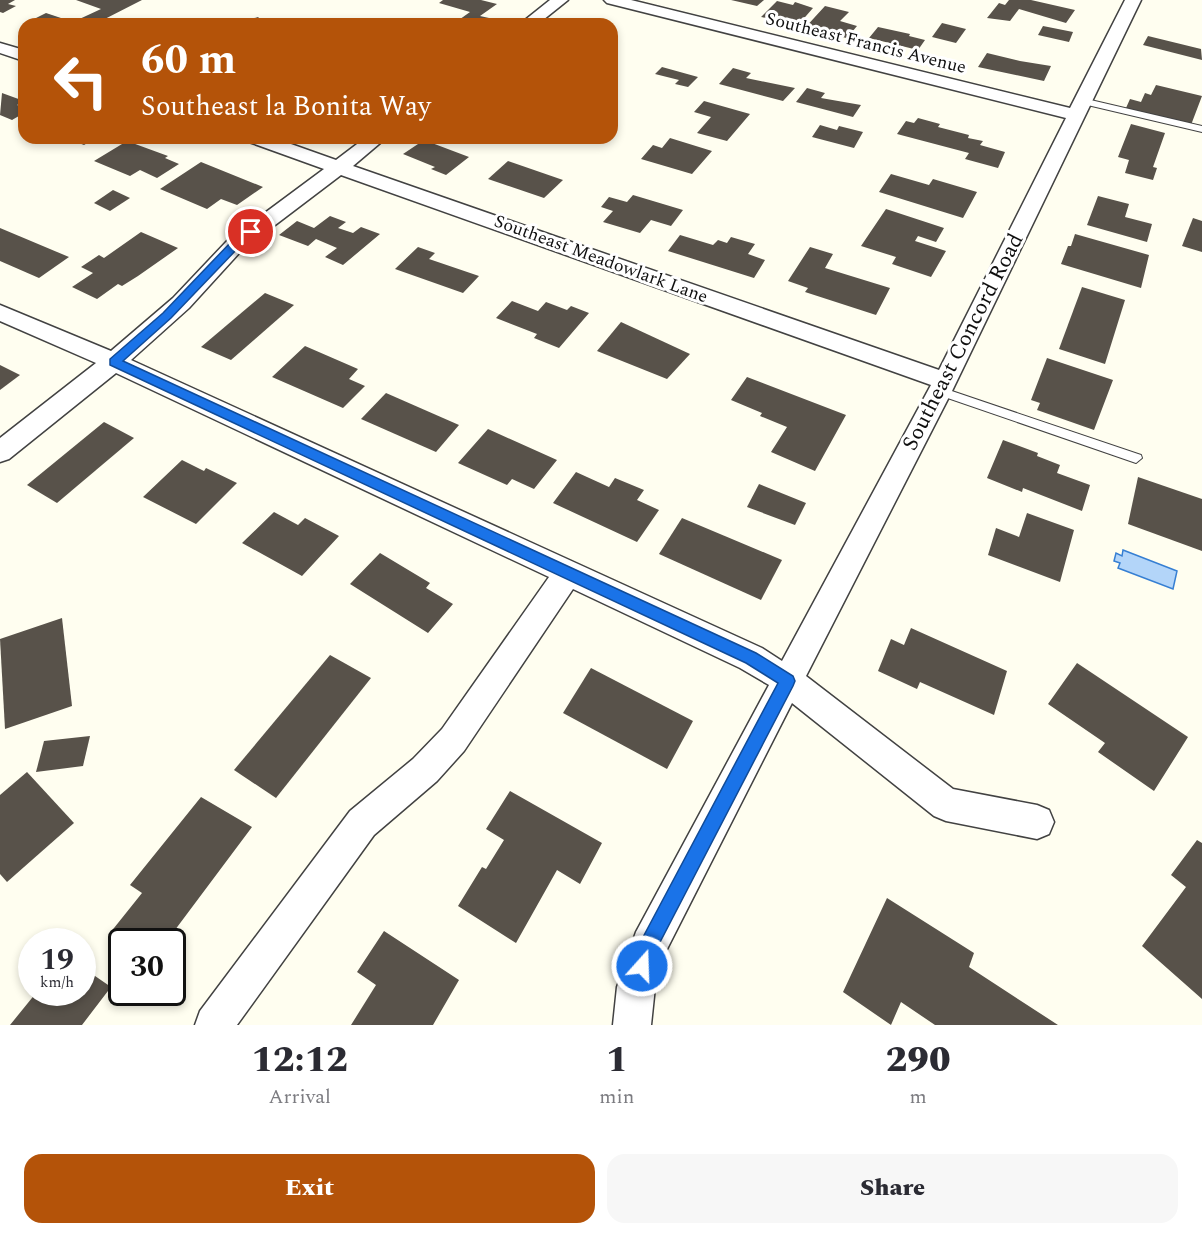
<!DOCTYPE html>
<html lang="en">
<head>
<meta charset="utf-8">
<style>
  body { margin:0; font-family:Spectral,serif; background:#f7f7f7; color:#2b2b33; height:100vh; display:flex; flex-direction:column; font-size:22px; white-space:nowrap }
  * { box-sizing:border-box; margin:0 }
  p { font-size:20px; color:#7c7c81 }
  .icon { flex:none; width:33px; height:33px; fill:none; stroke:currentColor; stroke-width:2; stroke-linecap:round; stroke-linejoin:round }
  .map { position:relative; height:1025px; overflow:hidden }
  .side { display:flex; flex-direction:column; background:#fff; flex:1 }
  .side>* { flex:none }
  .top-card { position:absolute; left:18px; top:18px; width:600px; height:126px; border-radius:18px; box-shadow:0 3px 9px #0003; background:#b45309; color:#fff; overflow:hidden }
  .speed { position:absolute; left:18px; top:928px; display:flex; gap:12px; font-size:30px; font-weight:700; text-align:center }
  .speed>* { display:grid; place-content:center; width:78px; height:78px; border-radius:50%; background:#fff; box-shadow:0 3px 9px #0003; line-height:1 }
  .speed small { font-size:15px; font-weight:400 }
  .speed .limit { border:3px solid #111; border-radius:9px; background:#fff; color:#111 }
  .pin { position:absolute; display:grid; place-items:center; width:51px; height:51px; color:#fff; margin:-26px; border:3px solid #fff; border-radius:50%; box-shadow:0 2px 6px #0007 }
  .me { position:absolute; width:66px; margin:-33px; rotate:20deg; stroke-linejoin:round; filter:drop-shadow(0 0 4px #0008) }
  .turn { display:flex; align-items:center; gap:21px; height:126px; padding:0 24px; font-size:27px }
  .turn .icon { width:78px; height:78px; stroke-width:2.5 }
  .turn b { display:block; font-size:42px; line-height:51px }
  .eta { display:flex; justify-content:space-evenly; align-items:center; height:102px; text-align:center }
  .eta b { font-size:36px; font-weight:800; line-height:42px }
  .cta { display:flex; gap:12px; margin-top:auto; padding:12px 24px }
  .cta a { flex:1; height:69px; border-radius:18px; background:#b45309; color:#fff; font-size:24px; font-weight:800; line-height:69px; text-align:center }
  .cta a+a { background:#f7f7f7; color:#2b2b33 }
  .map>svg:first-child { display:block }
  .water { fill:#b3d5f9; stroke:#367fd3; stroke-width:1.5 }
  .building { fill:#58524a }
  .lines { fill:none; stroke-linecap:round; stroke-linejoin:round }
  .lane-casing { stroke:#424242; stroke-width:2 }
  .street-casing { stroke:#424242; stroke-width:3 }
  .lane { fill:#fff; fill-rule:evenodd }
  .street { fill:#fff; fill-rule:evenodd }
  .route { fill:#1a73e8; stroke:#114b97; stroke-width:1.5 }
  .labels { text-anchor:middle; dominant-baseline:central; stroke-width:6; stroke-linejoin:round; paint-order:stroke }
  .far-street-label { font-size:18px; fill:#0f0f0f; stroke:#fff }
  .street-label { font-size:22px; fill:#0f0f0f; stroke:#fff }
</style>
</head>
<body>
<div class="map">
<svg width="1202" height="1025" viewBox="0 0 1202 1025">
  <rect width="100%" height="100%" fill="#fffef0"/>
  <path class="water" d="M1123,550L1177,571L1173,589L1118,568L1120,563L1114,561L1116,553L1122,556Z"/>
  <g class="building">
    <path d="M0,0H15L8,4L16,6L3,13L0,12Z"/>
    <path d="M76,0H142L95,24H24L46,13L73,22L101,9Z"/>
    <path d="M443,0H481L497,4L480,16L489,18L481,24H463L456,22L470,12L439,3Z"/>
    <path d="M731,0H764L757,6Z"/>
    <path d="M1009,0H1031L1075,10L1066,23L1019,9L1010,21L987,18L999,3L1005,5Z"/>
    <path d="M777,1L793,5L795,2L813,8L799,24L761,17Z"/>
    <path d="M825,6L849,12L840,21L857,26L847,38L803,30Z"/>
    <path d="M258,17L265,24H238V23Z"/>
    <path d="M942,23L966,29L956,43L932,37Z"/>
    <path d="M1043,26L1073,32L1069,42L1038,35Z"/>
    <path d="M878,27L910,34L909,36L925,40L918,50L869,38Z"/>
    <path d="M1148,36L1201,49L1202,60L1143,45Z"/>
    <path d="M987,53L1020,61L1051,66L1044,81L978,67Z"/>
    <path d="M662,67L698,77L688,87L675,84L679,80L655,74Z"/>
    <path d="M733,68L751,73L746,78L795,88L783,101L719,84Z"/>
    <path d="M1156,85L1202,96L1191,125L1126,108L1130,99L1141,102L1145,93L1151,95Z"/>
    <path d="M807,88L825,93L821,98L861,105L853,117L796,102Z"/>
    <path d="M2,93L24,101L17,105L24,108V113L12,120L0,115Z"/>
    <path d="M704,101L750,114L727,141L697,133L711,117L694,112Z"/>
    <path d="M918,118L940,124L938,127L969,135L968,138L983,141L980,145L1005,152L998,168L965,159L969,153L897,134L906,121L914,123Z"/>
    <path d="M1131,124L1165,133L1153,167L1157,168L1153,180L1125,173L1129,160L1118,157Z"/>
    <path d="M820,125L837,130L839,126L863,132L854,148L812,137Z"/>
    <path d="M66,138H96L84,145Z"/>
    <path d="M670,138L712,151L692,174L641,159L653,145L662,148Z"/>
    <path d="M424,140L469,157L446,175L431,169L435,167L403,154Z"/>
    <path d="M127,141L168,156L165,158L179,164L157,178L140,170L130,176L94,161Z"/>
    <path d="M508,161L563,180L544,198L488,179Z"/>
    <path d="M201,162L263,187L237,205L221,199L207,209L160,189Z"/>
    <path d="M891,174L929,185L933,179L977,192L963,218L879,192Z"/>
    <path d="M113,190L130,198L110,211L94,203Z"/>
    <path d="M633,195L683,210L671,226L651,220L640,233L603,222L613,211L601,207L609,197L627,202Z"/>
    <path d="M1098,196L1129,204L1125,217L1152,224L1147,242L1087,225Z"/>
    <path d="M886,209L944,228L936,242L918,236L915,241L946,251L931,277L892,264L896,257L861,246Z"/>
    <path d="M330,216L346,222L338,228L353,233L361,227L380,234L343,265L325,257L337,248L316,239L308,246L279,235L297,221L314,228Z"/>
    <path d="M1193,218L1202,221V252L1182,246Z"/>
    <path d="M0,228L69,257L39,278L0,261Z"/>
    <path d="M141,232L178,248L138,276L122,286L118,284L97,299L72,287L93,273L81,267L99,255L104,258Z"/>
    <path d="M1075,234L1149,255L1141,288L1061,264L1068,246H1071Z"/>
    <path d="M680,235L713,245L718,240L727,243L731,237L755,244L748,254L765,260L754,278L668,251Z"/>
    <path d="M418,247L435,253L429,259L479,276L463,293L395,269Z"/>
    <path d="M810,247L833,254L825,268L890,288L876,315L805,292L808,288L788,281Z"/>
    <path d="M1082,287L1125,300L1105,364L1059,349Z"/>
    <path d="M265,293L294,305L231,360L201,347Z"/>
    <path d="M512,301L538,311L546,302L567,310L571,306L589,313L559,348L534,338L537,334L496,318Z"/>
    <path d="M621,322L690,354L667,379L597,351Z"/>
    <path d="M305,346L358,369L349,379L365,386L343,408L272,377Z"/>
    <path d="M1047,358L1113,380L1094,430L1037,410L1040,403L1031,400Z"/>
    <path d="M0,365L20,375L0,390Z"/>
    <path d="M747,377L846,415L815,471L771,452L787,427L760,416L762,413L731,400Z"/>
    <path d="M386,393L459,425L436,452L361,419Z"/>
    <path d="M104,422L134,438L57,503L27,485Z"/>
    <path d="M488,429L557,460L534,489L512,479L507,485L458,463Z"/>
    <path d="M1003,440L1038,453L1037,456L1060,465L1057,473L1090,485L1082,511L1023,488L1022,492L987,478Z"/>
    <path d="M182,460L204,471L206,468L237,483L196,524L143,497Z"/>
    <path d="M576,472L609,487L615,478L644,490L637,500L659,510L637,542L553,503Z"/>
    <path d="M1138,477L1202,499V551L1128,524Z"/>
    <path d="M759,484L806,503L795,525L747,507Z"/>
    <path d="M274,512L298,525L305,518L339,536L302,576L242,543Z"/>
    <path d="M1027,513L1074,530L1060,582L988,555L996,528L1019,537Z"/>
    <path d="M682,518L782,560L761,600L659,554Z"/>
    <path d="M380,553L430,583L426,588L453,604L428,633L350,584Z"/>
    <path d="M62,618L72,706L5,729L0,639Z"/>
    <path d="M911,628L1007,671L994,715L920,682L917,689L878,671L891,639L904,645Z"/>
    <path d="M330,655L371,678L276,798L234,770Z"/>
    <path d="M1077,663L1188,737L1154,791L1098,752L1105,743L1048,704Z"/>
    <path d="M591,668L693,721L667,769L563,713Z"/>
    <path d="M90,736L83,766L36,772L44,741Z"/>
    <path d="M27,772L74,823L7,882L0,874V795Z"/>
    <path d="M510,791L602,843L580,884L557,870L516,943L458,906L482,867L486,869L504,840L486,829Z"/>
    <path d="M201,797L252,827L166,942H122L110,933L142,893L130,885Z"/>
    <path d="M1197,840L1202,843V999L1142,946L1186,887L1171,875Z"/>
    <path d="M887,898L974,953L969,967L1058,1025H935L901,1002L891,1025L843,992Z"/>
    <path d="M384,931L459,980L433,1025H351L376,985L357,972Z"/>
    <path d="M82,967L111,987L82,1025H10L36,993H82Z"/>
  </g>
  <g class="lines">
    <defs>
      <g id="lane">
        <path d="M1082,98L1202,126V132L1079,103V99Z"/>
        <path d="M940,387L1141,455L1142,458L1136,463L936,394L934,391Z"/>
      </g>
      <g id="street">
        <path d="M550,0H568L538,24H520Z"/>
        <path d="M604,0H631L1070,108L1125,0H1141L952,391L806,676L953,789L1037,805L1049,810L1054,822L1049,834L1037,839L946,821L934,816L792,703L666,951L655,987L651,1025H613L617,987L636,932L769,685L740,668L573,589L464,751L437,781L374,835L237,1025H195L200,1011L350,811L413,759L442,729L549,577L116,373L9,459L0,462V438L96,363L0,321V305L111,351L173,298L227,241L324,169L249,142L247,138H274L336,160L365,138H386L353,166L939,370L1066,118L607,3ZM341,175L931,385L782,661L762,648L131,360L189,308L241,251Z"/>
        <path d="M0,43L24,50V61L0,53Z"/>
      </g>
    </defs>
    <use href="#lane" class="lane-casing"/>
    <use href="#street" class="street-casing"/>
    <use href="#lane" class="lane"/>
    <use href="#street" class="street"/>
  </g>
  <path class="route" d="M251,229L257,232L255,235L238,248L171,318L123,361L756,653L793,676L795,681L793,686L657,948L649,973L642,976L636,973L633,966L642,939L778,683L746,663L110,365V359L163,313L230,243Z"/>
  <g class="labels">
    <g class="far-street-label">
      <text transform="translate(866 43) rotate(14)">Southeast Francis Avenue</text>
      <text transform="translate(601 259) rotate(20)">Southeast Meadowlark Lane</text>
    </g>
    <g class="street-label">
      <text transform="translate(963 342) rotate(-63)">Southeast Concord Road</text>
    </g>
  </g>
</svg>
<div class="speed"><div>19<small>km/h</small></div><div class="limit">30</div></div>
<div class="pin" style="left:251px;top:232px;background:#d93025"><svg class="icon" aria-label="arrive" viewBox="0 0 24 24"><path d="M6 21V4h12l-3 4 3 4H6"/></svg></div>
<svg class="me" style="left:642px;top:966px" viewBox="-20 -20 40 40"><circle r="17" fill="#1a73e8" stroke="#fff" stroke-width="3"/><path d="M0-11L8 9 0 5-8 9z" fill="#fff"/></svg>
<div class="top-card">
<div class="turn"><svg class="icon" aria-label="left" viewBox="0 0 24 24"><path d="M17 20v-9H6M10 6l-5 5 5 5"/></svg><div><b>60 m</b>Southeast la Bonita Way</div></div>
</div>
</div>
<section class="side">
<div class="eta">
<div><b>12:12</b><p>Arrival</p></div>
<div><b>1</b><p>min</p></div>
<div><b>290</b><p>m</p></div>
</div>
<div class="cta"><a>Exit</a><a>Share</a></div>
</section>
</body>
</html>
